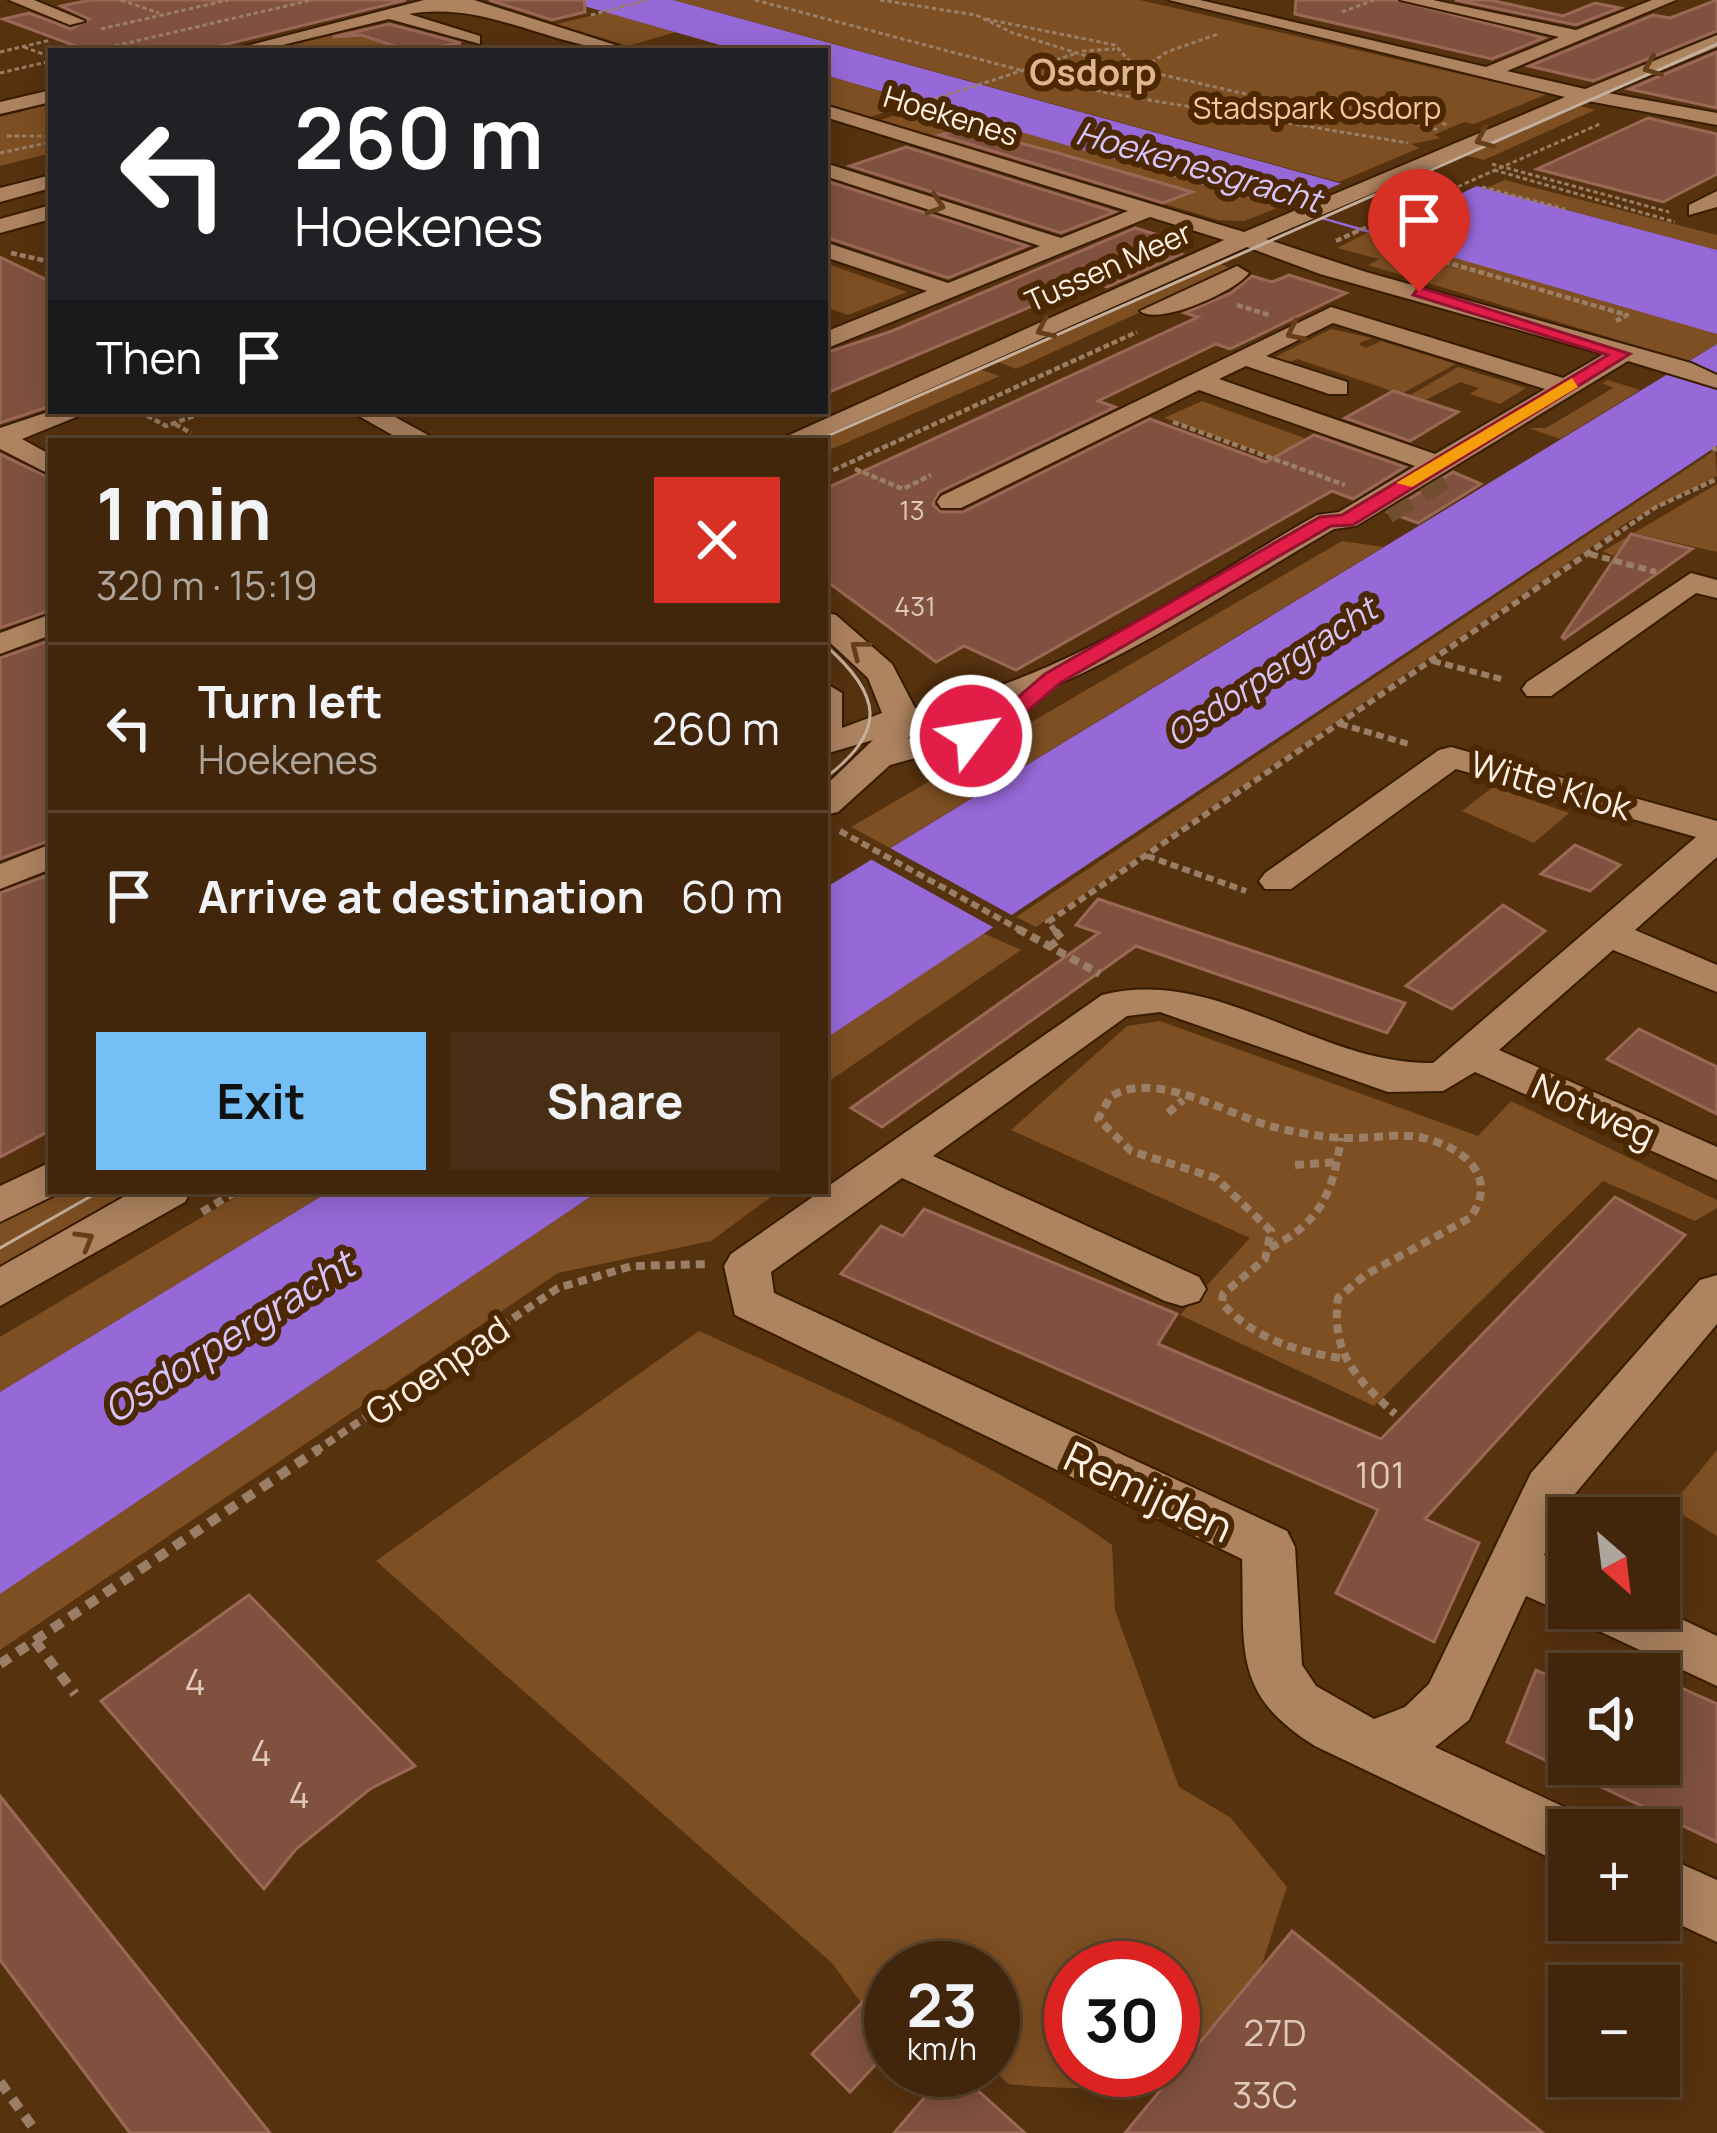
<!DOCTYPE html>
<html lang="en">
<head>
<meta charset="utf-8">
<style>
  body { margin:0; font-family:Manrope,sans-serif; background:#482e14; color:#f1f3f6; height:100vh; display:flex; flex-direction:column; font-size:45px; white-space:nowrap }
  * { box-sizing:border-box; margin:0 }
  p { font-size:39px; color:#aea59d }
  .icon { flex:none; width:66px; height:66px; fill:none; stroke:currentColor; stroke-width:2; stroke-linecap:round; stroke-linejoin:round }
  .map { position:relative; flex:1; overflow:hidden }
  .sheet { position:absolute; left:48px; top:438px; width:780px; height:756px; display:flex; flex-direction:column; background:#41260b; border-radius:0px; box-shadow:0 6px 30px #0003,0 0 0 3px #5a432c }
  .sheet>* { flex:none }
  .hud { position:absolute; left:48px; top:48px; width:780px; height:366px; border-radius:0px; box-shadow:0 6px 30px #0003,0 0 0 3px #5a432c; background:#202124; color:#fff; overflow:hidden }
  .needle { width:78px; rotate:152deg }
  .tools { position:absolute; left:1548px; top:1497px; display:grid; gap:24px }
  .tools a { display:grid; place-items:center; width:132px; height:132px; border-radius:0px; background:#41260b; box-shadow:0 6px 30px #0003,0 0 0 3px #5a432c; font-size:60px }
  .speed { position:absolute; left:864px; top:1941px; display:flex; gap:24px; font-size:60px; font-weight:700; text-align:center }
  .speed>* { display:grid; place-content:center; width:156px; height:156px; border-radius:50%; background:#41260b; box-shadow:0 6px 30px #0003,0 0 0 3px #5a432c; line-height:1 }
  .speed small { font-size:30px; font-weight:400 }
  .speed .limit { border:18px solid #d22; background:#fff; color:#111 }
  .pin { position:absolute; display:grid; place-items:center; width:102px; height:102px; color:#fff; margin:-123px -51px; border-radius:50% 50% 50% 0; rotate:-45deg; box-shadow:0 0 12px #0007 }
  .pin .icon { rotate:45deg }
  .me { position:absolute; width:132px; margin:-66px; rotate:59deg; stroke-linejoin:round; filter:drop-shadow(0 0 9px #0008) }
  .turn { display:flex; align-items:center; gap:42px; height:252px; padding:0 48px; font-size:54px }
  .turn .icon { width:156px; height:156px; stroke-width:2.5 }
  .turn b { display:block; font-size:84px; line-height:102px }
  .then { display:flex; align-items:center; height:114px; padding:0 48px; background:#0003; gap:24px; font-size:45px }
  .round { display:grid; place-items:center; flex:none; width:126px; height:126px; border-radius:0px; background:#482e14 }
  .head { display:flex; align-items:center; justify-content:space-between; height:204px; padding:0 48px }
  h1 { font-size:72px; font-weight:700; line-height:90px }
  .cta { display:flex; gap:24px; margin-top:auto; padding:24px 48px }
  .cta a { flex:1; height:138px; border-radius:0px; background:#74c0f6; color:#111; font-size:48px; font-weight:700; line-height:138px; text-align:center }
  .cta a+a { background:#482e14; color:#f1f3f6 }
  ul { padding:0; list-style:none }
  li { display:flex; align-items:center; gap:36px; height:168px; padding:0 48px; border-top:3px solid #5a432c }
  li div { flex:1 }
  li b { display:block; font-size:45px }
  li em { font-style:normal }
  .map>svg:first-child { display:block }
  .green { fill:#7e4f22; fill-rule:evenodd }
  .water { fill:#9769d8 }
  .pier { fill:#57320f }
  .building { fill:#81513f; stroke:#9b6856; stroke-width:3 }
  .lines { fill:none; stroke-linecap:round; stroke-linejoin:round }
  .minor-tunnel { stroke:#704e2f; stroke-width:26; stroke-dasharray:26 14; stroke-linecap:butt }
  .minor-casing { stroke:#371c02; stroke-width:4 }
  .path-far4 { stroke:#9a7e65; stroke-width:3; stroke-dasharray:4.5 3; stroke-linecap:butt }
  .path-far3 { stroke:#9a7e65; stroke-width:4.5; stroke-dasharray:6 3; stroke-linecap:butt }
  .path-far2 { stroke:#9a7e65; stroke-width:6; stroke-dasharray:8 4.5; stroke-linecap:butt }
  .path-far1 { stroke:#9a7e65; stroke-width:8; stroke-dasharray:9 6; stroke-linecap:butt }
  .path { stroke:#9a7e65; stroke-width:10; stroke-dasharray:12 9; stroke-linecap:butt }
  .minor { fill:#ad8360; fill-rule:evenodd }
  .tram { stroke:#c6af9c; stroke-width:3 }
  .oneway { stroke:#643f1a }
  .route { fill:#e11d48; stroke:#92132f; stroke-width:3 }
  .slow { fill:#f59e0b }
  .labels { text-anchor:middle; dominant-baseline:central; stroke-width:12; stroke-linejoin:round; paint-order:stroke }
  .far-number-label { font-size:27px; fill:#e0c8bc }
  .far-park-label { font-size:30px; fill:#f9c79f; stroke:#4c2802 }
  .far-street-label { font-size:30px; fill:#fff0e5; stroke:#4c2802 }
  .far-water-label { font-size:33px; font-style:italic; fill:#d8c4fc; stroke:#4c2802 }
  .far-quarter-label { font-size:36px; font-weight:bold; fill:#e1b490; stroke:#4c2802 }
  .street-label { font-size:36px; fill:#fff0e5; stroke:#4c2802 }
  .near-number-label { font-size:36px; fill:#e0c8bc }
  .water-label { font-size:39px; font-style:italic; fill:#d8c4fc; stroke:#4c2802 }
  .near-street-label { font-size:42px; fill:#fff0e5; stroke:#4c2802 }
</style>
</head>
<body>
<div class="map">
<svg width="1717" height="2133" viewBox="0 0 1717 2133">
  <rect width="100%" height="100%" fill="#57320f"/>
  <g class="green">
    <path d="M673,0H1140L1547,94L1474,124L1464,122L1434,135L1441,138L1412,144L1419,148L1339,182Z"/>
    <path d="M606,12L676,32L628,46L557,24Z"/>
    <path d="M349,31L410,51H267Z"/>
    <path d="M825,75L917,102L870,117L825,104Z"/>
    <path d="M51,104V153L0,166V117Z"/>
    <path d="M1571,104L1595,110L1484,160L1460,154Z"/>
    <path d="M928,105L1282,206L1244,221L1218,220L880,120Z"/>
    <path d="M1505,180L1717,235V250L1486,188Z"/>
    <path d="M1371,231L1701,327L1717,334V344L1688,361L1368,265L1379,259L1337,248Z"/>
    <path d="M1210,261L1234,269L1016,369L994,360Z"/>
    <path d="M825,263L907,292L848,315L825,307Z"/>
    <path d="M1331,329L1372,338L1358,344L1366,348L1381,341L1456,364L1401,394L1297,359L1281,366L1267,361Z"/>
    <path d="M1458,367L1526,388L1500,404L1470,394L1479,388L1460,382L1424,401L1409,396Z"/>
    <path d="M975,368L1000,376L825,452V441H802Z"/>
    <path d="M1608,380L1640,390L1560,439L1528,428H1546L1613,388L1602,383Z"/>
    <path d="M1202,401L1307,439L1303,468L1164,418Z"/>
    <path d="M1715,450L1717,476L1629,521L1036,927L1016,917Z"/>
    <path d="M1717,484V552L1634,533L1613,556L1603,551Z"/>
    <path d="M1342,541L1383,547L890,848L851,827Z"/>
    <path d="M1493,787L1569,813L1534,843L1462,811Z"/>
    <path d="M983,933L1021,950L825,1084V1039Z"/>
    <path d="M1160,1021L1478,1136L1511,1101L1717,1200V1208L1695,1221L1603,1181L1374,1406L1180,1315L1250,1238L1011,1130L1127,1026Z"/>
    <path d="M56,1191H148L0,1277V1222Z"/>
    <path d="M246,1191H330L0,1392V1337Z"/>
    <path d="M599,1191H779L711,1241L558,1273L0,1650V1594Z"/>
    <path d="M699,1331C839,1395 986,1455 1112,1545L1115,1610L1179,1787L1231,1818L1287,1887C1275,1922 1265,1959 1251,1993C1207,2095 1101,2093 1008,2084L993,2068V1968H891V2002L876,1988L861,2003L832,1963L376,1561ZM1071,1968H1173V2070H1071Z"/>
    <path d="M1717,1450V1536L1670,1507Z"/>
  </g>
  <g class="water">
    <path d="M563,0H673L1430,208L1477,186L1717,250V334L825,75V51H741Z"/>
    <path d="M1717,344V446L825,1039V888Z"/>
    <path d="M330,1191H599L0,1594V1392Z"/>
  </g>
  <g class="pier">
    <path d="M1342,183L1425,207L1372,231L1286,207Z"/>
    <path d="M884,845L890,848L1017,918L998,930L865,856Z"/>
  </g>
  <g class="building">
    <path d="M90,0H406L199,51H89L3,19L29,13L71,29L89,19L61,6Z"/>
    <path d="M489,0H584L585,12L552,20Z"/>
    <path d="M1296,0H1396L1544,38L1492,59L1295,14Z"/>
    <path d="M1455,0H1490L1563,16L1595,3L1620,8L1576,25Z"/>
    <path d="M1717,0V31L1593,81L1529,66L1653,15L1670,18Z"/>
    <path d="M389,24L461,43L410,51L361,35L333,37Z"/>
    <path d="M1717,52V108L1629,89Z"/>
    <path d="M1648,118L1717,134V174L1663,202L1537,169Z"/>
    <path d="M963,128L1058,153L1192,192L1163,203L940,135Z"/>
    <path d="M906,147L1115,212L1061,233L850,166Z"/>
    <path d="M830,182L1027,246L948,278L825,237V184Z"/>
    <path d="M1135,228L1185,243L1168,250L1181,254L1107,287L1089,282L825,394V353L892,331Z"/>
    <path d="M0,257L51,282V406L0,423Z"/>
    <path d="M1289,275L1346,293L1230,349L1216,344L1098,401L1115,407L939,492L933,505L941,512H963L1150,419L1266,462L1314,435L1405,467L1353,499L1332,491L1016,670L964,646L936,662L825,580V489L1198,317L1185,313L1231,293L1252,276L1272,282Z"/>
    <path d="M1393,391L1409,396L1458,412L1410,441L1345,418Z"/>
    <path d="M0,454L51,479V610L0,628Z"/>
    <path d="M1453,472L1481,484L1418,523L1388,512Z"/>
    <path d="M1631,534L1692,549L1564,639L1562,637Z"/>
    <path d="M51,640V840L0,859V658Z"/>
    <path d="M1575,845L1620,865L1590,891L1541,874Z"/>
    <path d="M51,874V1130L0,1157V893Z"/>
    <path d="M1098,899L1298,966L1405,1003L1387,1033L1136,946L882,1127L851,1108L1099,933L1076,925Z"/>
    <path d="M1503,905L1545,931L1452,1009L1406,986Z"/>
    <path d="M1639,1029L1717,1067V1114L1607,1059Z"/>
    <path d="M1615,1197L1685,1235L1425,1519L1479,1543L1434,1642L1336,1593L1378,1510L841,1274L881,1226L903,1236L924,1209L1177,1314L1158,1344L1381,1439Z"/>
    <path d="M249,1595L415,1766L370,1789L296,1849L264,1889L101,1701Z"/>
    <path d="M1536,1670L1569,1685V1764H1659V1678L1717,1704V1842L1507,1742Z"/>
    <path d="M0,1796L270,2133H130L0,1960Z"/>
    <path d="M1292,1931L1543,2133H1125Z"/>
    <path d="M891,1973V2048L850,2092L812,2054Z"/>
    <path d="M948,2070H955L1025,2133H894Z"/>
  </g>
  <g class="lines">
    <path class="minor-tunnel" d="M1386,511L1452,472"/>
    <defs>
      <g id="minor">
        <path d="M9,0H34L85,21L70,25Z"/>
        <path d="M424,0H474L634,51C553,51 491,0 409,14L480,36V44L389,19L258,51H227Z"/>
        <path d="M1169,0H1200L1486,67L1559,37L1400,0H1433L1576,30L1652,0H1676L1507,71L1585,89L1717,35V47L1608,93L1717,113V125L1588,101L1266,239L1366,272L1691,363L1717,375V388L1628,361L1356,526L1334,529C1196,609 1071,701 913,729L908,739L991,717L1008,727L1003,734L890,765L838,812L825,815V786L873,740L825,754V683L842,693V728L882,713L868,678L825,638V612L836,615L892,664L915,708C1061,683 1189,588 1317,515L1339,512L1415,466L1199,390L961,508H941L937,502L941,496L1331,307L1563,378L1604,354L1320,274L1247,247L813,441H776L1224,240L1150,217L825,349V332L927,291L825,257V242L948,283L1040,246L825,176V163L1061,238L1128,211L825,117V105L1244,232L1565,97ZM1333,323L1545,389L1435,454L1219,379L1246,366L1329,394H1347V382L1266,356Z"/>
        <path d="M51,90V102L0,114V102Z"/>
        <path d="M51,175V188L0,202V188Z"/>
        <path d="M1717,191V207L1689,215V205Z"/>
        <path d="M51,205V219L0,233V219Z"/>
        <path d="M1237,266L1249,273C1235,292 1158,326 1140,311Z"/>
        <path d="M51,411H91L22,439L51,455V475L0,449V428Z"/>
        <path d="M350,411H384L439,441H403Z"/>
        <path d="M1691,573L1717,580V598L1696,593L1551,696H1527L1522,689L1527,682Z"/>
        <path d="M51,614V635L0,654V633Z"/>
        <path d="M1451,747L1717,821V857L1635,930L1717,965V992L1613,950L1499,1050L1717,1147V1180L1475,1072L1443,1091L1388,1092L1160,1012L1127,1016L933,1156L1199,1277L1206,1289L1199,1301L1182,1306L1165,1301L902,1178L771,1272L774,1293L1287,1531L1295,1547L1302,1665L1316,1686L1374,1719L1405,1707L1429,1684L1531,1473L1700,1280L1717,1275V1324L1569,1501L1544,1555L1569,1567V1608H1658L1717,1636V1686L1584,1624L1578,1612L1569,1615L1526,1596L1469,1720L1435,1747L1590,1819L1595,1830H1569V1867L1315,1746C1231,1694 1245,1648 1242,1559L735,1315L724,1266L731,1254L1102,995C1216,965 1319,1065 1433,1063L1696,837L1456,769L1291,889H1265L1259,881L1265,873L1439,750Z"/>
        <path d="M51,844V869L0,889V864Z"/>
        <path d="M51,1162V1191H63L0,1222V1186Z"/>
        <path d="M134,1191H191L185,1202L0,1306V1267Z"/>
        <path d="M1659,1854L1717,1880V1942L1659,1915Z"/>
      </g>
    </defs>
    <use href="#minor" class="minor-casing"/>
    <g class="path-far4">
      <path d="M121,0L159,13"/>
      <path d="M755,0L1107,93L1408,143"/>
      <path d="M880,0L976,15L1013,33L1106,62L1281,102L1354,108L1438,130"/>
      <path d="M1342,12L1374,0"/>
      <path d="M591,15L647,0"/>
      <path d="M986,19L1115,45L1133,65"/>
      <path d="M101,29L228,0"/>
      <path d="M24,47L51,57"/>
      <path d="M93,51L312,0"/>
      <path d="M1082,51L1115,49"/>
      <path d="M0,52L51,40"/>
      <path d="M1145,67L1167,52L1218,34"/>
      <path d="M0,73L51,61"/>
      <path d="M906,108L1074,54"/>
      <path d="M1307,108L1336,123"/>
      <path d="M1376,110L1449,125"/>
      <path d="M7,136H51"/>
      <path d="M0,153L51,142"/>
      <path d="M1492,164L1669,212"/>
      <path d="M1494,170L1675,222"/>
      <path d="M1482,187L1565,209"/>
      <path d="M1355,232L1602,123"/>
    </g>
    <g class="path-far3">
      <path d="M1336,241L1362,229"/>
      <path d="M11,253L51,262"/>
      <path d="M1384,256L1401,249L1627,315L1616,321"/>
      <path d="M1237,305L1269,315"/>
      <path d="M139,411L166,426L208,411"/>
      <path d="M1173,422L1345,485"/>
      <path d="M175,424L191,433"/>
      <path d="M1712,448L1717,450"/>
      <path d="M855,469L903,489L931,475"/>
      <path d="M825,474L1137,332"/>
      <path d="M1615,535L1656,507L1717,479"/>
    </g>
    <g class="path-far2">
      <path d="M1590,554L1656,572"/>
      <path d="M1433,661L1505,680"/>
      <path d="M1340,724L1412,745"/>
      <path d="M840,831L1024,932"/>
      <path d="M1147,856L1246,891"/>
      <path d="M1056,932L1048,922L1619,532"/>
    </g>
    <g class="path-far1">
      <path d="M1018,929L1100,974"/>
      <path d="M1049,947L1061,938L1054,929"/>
      <path d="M1168,1113L1183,1100"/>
      <path d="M1295,1165L1338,1162"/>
      <path d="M202,1212L237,1191"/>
      <path d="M1270,1248C1321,1222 1333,1193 1341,1138"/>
      <path d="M1340,1358C1295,1351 1253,1338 1222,1303L1223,1294L1265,1259L1271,1231L1216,1178L1131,1151L1098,1119L1110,1097C1154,1069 1225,1113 1270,1126C1293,1132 1321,1137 1344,1138C1368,1139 1395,1133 1419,1137C1461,1145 1501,1176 1470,1218L1365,1275L1338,1298C1331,1354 1356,1378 1395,1414"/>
      <path d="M314,1452L558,1288L632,1266L710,1264"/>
    </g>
    <g class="path">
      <path d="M35,1641L75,1694"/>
      <path d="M0,1664L319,1449"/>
      <path d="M0,2082L37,2133"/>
    </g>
    <use href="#minor" class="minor"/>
    <g class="tram">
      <path d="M816,441L1717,44"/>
      <path d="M825,645C882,695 888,731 825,778"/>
      <path d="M0,1248L100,1191"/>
    </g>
  </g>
  <defs><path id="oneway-chevron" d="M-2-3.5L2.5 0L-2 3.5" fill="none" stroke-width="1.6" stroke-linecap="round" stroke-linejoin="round" transform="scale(3)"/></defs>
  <g class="oneway">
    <use href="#oneway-chevron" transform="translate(1652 67) rotate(158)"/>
    <use href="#oneway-chevron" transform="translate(1484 139) rotate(157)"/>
    <use href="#oneway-chevron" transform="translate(936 205) rotate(18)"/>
    <use href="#oneway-chevron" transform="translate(1045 329) rotate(156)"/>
    <use href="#oneway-chevron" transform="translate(1295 332) rotate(154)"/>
    <use href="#oneway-chevron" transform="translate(859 649) rotate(-142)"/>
    <use href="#oneway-chevron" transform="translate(85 1240) rotate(-30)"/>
  </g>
  <path class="route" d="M1419,287L1630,354L1353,525L1331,526L1060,683L1009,727L979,741H963V731L994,718L1045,674L1320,517L1342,515L1608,355L1413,295Z"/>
  <path class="slow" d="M1572,378L1578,387L1412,487L1396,483Z"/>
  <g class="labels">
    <g class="far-number-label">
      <text x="912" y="509">13</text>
      <text x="915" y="605">431</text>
    </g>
    <g class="far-park-label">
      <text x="1317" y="107">Stadspark Osdorp</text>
    </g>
    <g class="far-street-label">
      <text transform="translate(951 115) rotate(17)">Hoekenes</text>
      <text transform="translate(1108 266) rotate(-24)">Tussen Meer</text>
    </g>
    <g class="far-water-label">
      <text transform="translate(1199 166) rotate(16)">Hoekenesgracht</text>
      <text transform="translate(1271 671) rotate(-33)">Osdorpergracht</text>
    </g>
    <g class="far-quarter-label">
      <text x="1093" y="71">Osdorp</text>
    </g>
    <g class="street-label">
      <text transform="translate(1551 785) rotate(16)">Witte Klok</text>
      <text transform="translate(1594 1110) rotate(24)">Notweg</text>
      <text transform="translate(437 1370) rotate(-34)">Groenpad</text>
    </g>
    <g class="near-number-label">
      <text x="1380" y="1474">101</text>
      <text x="195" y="1681">4</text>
      <text x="261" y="1752">4</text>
      <text x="299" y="1794">4</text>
      <text x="1275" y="2032">27D</text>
      <text x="1265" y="2094">33C</text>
    </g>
    <g class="water-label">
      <text transform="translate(228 1336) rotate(-32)">Osdorpergracht</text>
    </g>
    <g class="near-street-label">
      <text transform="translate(1149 1491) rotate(25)">Remijden</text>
    </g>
  </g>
</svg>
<div class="tools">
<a><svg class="needle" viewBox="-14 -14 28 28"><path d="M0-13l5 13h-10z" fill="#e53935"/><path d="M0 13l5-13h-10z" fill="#aea59d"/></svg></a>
<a><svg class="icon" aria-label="sound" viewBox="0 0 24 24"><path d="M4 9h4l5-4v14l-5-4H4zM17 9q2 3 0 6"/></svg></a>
<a>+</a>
<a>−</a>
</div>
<div class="speed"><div>23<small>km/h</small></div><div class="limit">30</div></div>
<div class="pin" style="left:1419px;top:292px;background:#d93025"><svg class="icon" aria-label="arrive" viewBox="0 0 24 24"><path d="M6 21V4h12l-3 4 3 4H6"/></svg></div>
<svg class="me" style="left:971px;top:736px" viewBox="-20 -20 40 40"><circle r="17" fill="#e11d48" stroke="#fff" stroke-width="3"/><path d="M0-11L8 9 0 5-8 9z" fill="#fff"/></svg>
<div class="hud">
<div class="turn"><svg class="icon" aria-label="left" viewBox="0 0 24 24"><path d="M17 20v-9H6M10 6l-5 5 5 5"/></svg><div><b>260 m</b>Hoekenes</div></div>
<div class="then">Then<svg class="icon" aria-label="arrive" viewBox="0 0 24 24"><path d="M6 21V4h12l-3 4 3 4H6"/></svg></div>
</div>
<section class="sheet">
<div class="head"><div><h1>1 min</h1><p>320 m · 15:19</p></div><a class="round" style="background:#d93025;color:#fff"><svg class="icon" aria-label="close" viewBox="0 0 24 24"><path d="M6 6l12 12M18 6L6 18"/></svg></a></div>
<ul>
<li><svg class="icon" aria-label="left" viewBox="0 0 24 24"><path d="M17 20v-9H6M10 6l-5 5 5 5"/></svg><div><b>Turn left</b><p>Hoekenes</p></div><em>260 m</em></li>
<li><svg class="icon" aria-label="arrive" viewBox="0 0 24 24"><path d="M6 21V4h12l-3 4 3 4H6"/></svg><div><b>Arrive at destination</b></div><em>60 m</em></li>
</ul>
<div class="cta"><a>Exit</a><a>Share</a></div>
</section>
</div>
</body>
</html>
